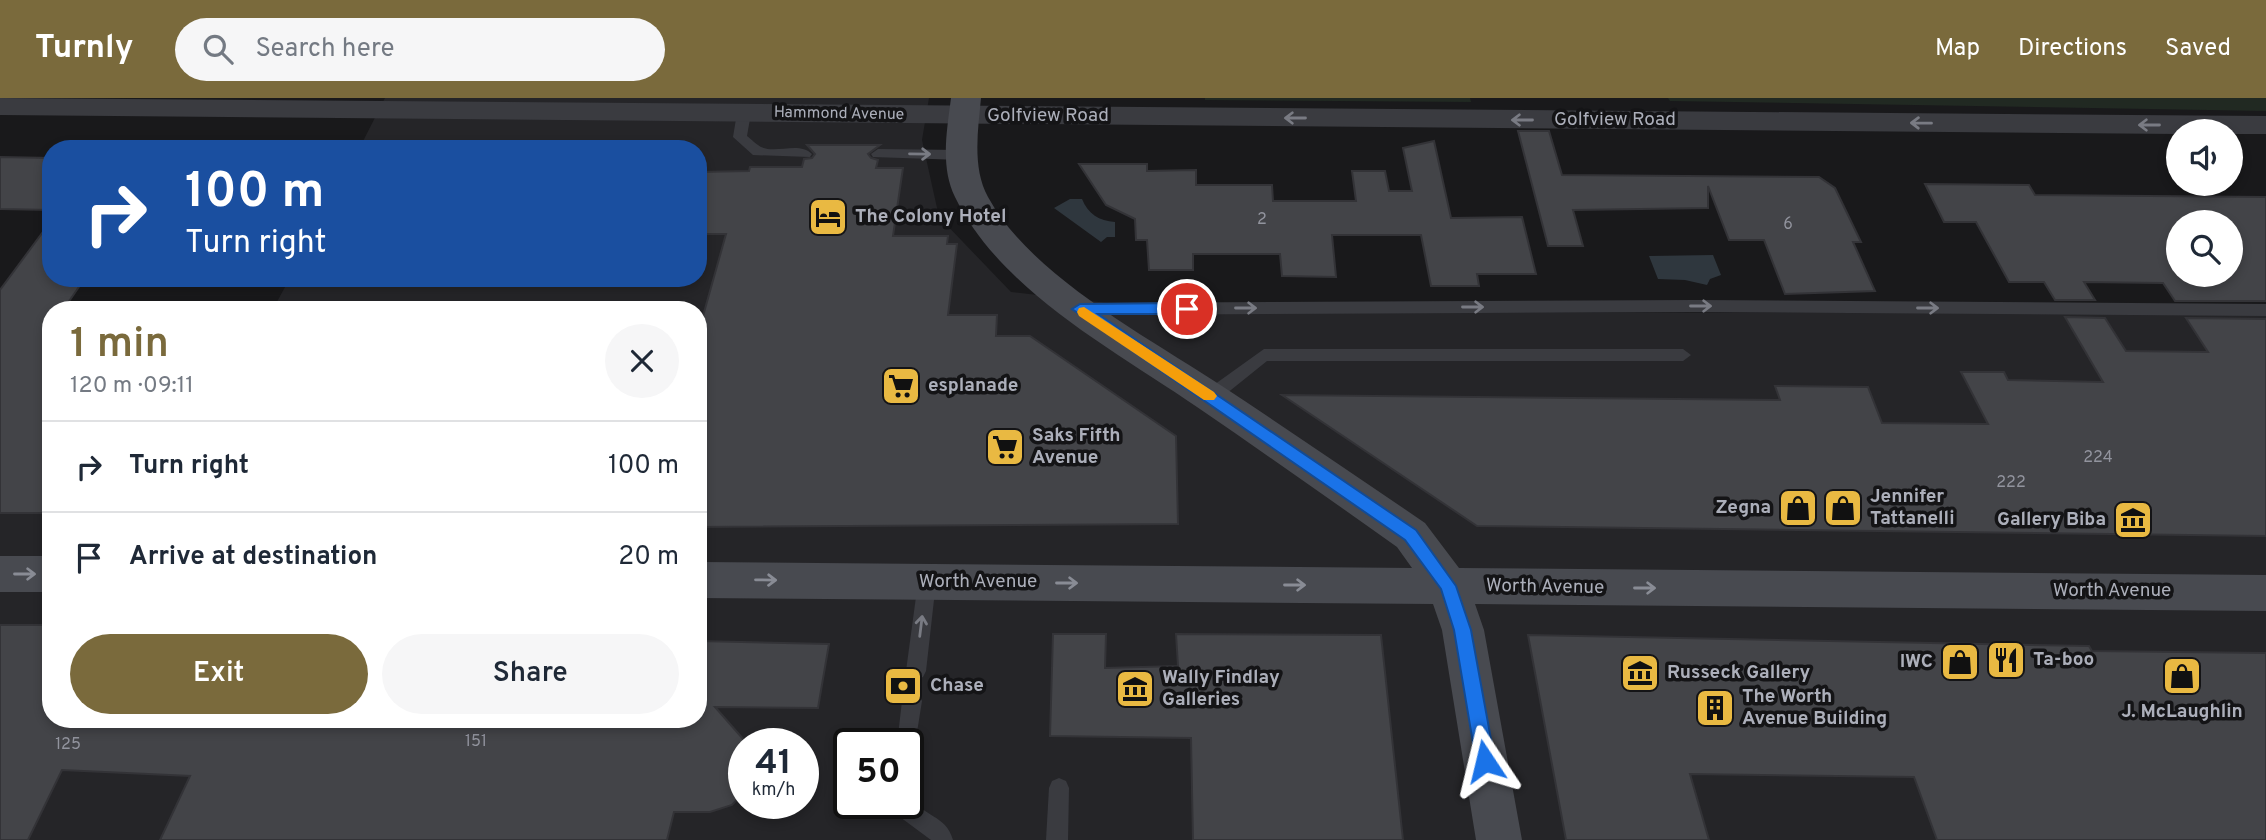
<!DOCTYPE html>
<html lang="en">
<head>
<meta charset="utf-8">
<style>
  body { margin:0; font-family:Overpass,sans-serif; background:#f6f6f7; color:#1f2937; height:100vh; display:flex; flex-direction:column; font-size:26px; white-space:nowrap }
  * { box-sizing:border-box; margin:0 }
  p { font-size:23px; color:#747a83 }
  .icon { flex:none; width:38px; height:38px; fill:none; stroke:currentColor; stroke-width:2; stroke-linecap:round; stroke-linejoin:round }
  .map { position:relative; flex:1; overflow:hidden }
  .sheet { position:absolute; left:42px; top:203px; width:665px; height:427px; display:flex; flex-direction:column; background:#fff; border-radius:28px; box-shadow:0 4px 10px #0003 }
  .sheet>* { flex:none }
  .hud { position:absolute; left:42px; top:42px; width:665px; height:147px; border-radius:28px; box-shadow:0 4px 10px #0003; background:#1a4fa0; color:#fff; overflow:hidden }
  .buttons { position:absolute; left:2166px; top:21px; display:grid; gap:14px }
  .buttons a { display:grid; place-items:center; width:77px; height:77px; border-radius:50%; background:#fff; box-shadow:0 4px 10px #0003; font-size:35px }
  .speed { position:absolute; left:728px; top:630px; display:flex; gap:14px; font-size:35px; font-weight:700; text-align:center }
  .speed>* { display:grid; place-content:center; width:91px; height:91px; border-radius:50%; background:#fff; box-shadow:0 4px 10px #0003; line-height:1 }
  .speed small { font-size:18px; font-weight:400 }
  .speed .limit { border:4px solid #111; border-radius:10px; background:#fff; color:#111 }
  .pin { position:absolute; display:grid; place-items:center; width:60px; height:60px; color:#fff; margin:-30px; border:4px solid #fff; border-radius:50%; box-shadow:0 2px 7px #0007 }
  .me { position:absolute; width:77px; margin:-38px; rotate:350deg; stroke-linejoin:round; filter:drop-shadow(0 0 5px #0008) }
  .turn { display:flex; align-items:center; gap:24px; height:147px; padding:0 28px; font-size:32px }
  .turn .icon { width:91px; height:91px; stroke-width:2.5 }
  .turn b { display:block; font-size:49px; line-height:60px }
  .round { display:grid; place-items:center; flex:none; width:74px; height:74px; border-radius:37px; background:#f6f6f7 }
  .summary { display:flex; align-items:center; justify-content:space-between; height:119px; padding:0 28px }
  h1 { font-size:42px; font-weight:600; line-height:52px; color:#7a6a3c }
  .action { display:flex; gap:14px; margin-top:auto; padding:14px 28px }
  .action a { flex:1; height:80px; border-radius:42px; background:#7a6a3c; color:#fff; font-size:28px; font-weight:600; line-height:80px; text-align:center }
  .action a+a { background:#f6f6f7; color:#1f2937 }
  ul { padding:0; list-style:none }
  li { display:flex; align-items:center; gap:21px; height:91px; padding:0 28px; border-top:2px solid #e0e1e3 }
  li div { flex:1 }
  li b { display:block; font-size:26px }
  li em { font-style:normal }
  header { display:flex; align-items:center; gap:42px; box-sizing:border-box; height:98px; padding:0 35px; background:#7a6a3c; color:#fff }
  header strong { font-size:33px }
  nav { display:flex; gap:38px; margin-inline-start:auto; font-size:24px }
  .search { width:490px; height:63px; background:#f6f6f7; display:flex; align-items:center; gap:18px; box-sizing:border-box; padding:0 24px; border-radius:38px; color:#747a83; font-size:26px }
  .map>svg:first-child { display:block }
  .built { fill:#252528; fill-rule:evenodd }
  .green { fill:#212922 }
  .water { fill:#2f373e }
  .building { fill:#434448; stroke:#333337; stroke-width:2; fill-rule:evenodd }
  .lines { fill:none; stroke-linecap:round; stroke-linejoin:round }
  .lane { fill:#3a3b40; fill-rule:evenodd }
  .street { fill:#3a3b40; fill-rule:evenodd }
  .secondary { fill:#484a50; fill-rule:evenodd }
  .oneway { stroke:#797b83 }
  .oneway2 { stroke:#898c95 }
  .route { fill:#1a73e8; stroke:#114b97; stroke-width:2 }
  .slow { fill:#f59e0b }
  .labels { text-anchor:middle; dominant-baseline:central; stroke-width:7; stroke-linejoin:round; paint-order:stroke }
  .far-street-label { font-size:16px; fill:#acafba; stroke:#141416 }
  .number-label { font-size:16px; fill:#92949e }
  .street-label { font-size:19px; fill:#acafba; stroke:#141416 }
  .poi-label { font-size:19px; font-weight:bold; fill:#acafba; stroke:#141416; text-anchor:start }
</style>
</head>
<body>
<header>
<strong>Turnly</strong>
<div class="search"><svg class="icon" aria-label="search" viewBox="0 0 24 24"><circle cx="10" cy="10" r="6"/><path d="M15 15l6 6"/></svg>Search here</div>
<nav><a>Map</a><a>Directions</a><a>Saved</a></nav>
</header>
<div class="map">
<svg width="2266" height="742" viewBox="0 0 2266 742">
  <rect width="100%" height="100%" fill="#19191b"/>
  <path class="built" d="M385,0H929L922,42L939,119L1011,194L1194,215L2266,214V742H0V377L51,293V621H698V212H100L104,205L273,211L290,180H698V51H359ZM744,646H803V705H744ZM849,646H908V705H849Z"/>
  <g class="green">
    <path d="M1205,0H1470L1471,4L1205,2Z"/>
    <path d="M1668,0H2266V13L1670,3Z"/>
  </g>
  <g class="water">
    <path d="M1070,101H1082C1088,116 1099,123 1115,124V139H1107L1101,144L1054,110Z"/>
    <path d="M1713,157L1721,177L1710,181L1707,187L1685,182L1658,181L1649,158Z"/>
  </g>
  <g class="building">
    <path d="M1518,33H1549L1562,77L1819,79L1835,90L1861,144H1853L1875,193L1785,196L1764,142H1729L1708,88V110L1573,112L1583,148H1548Z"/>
    <path d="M1434,43L1451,120L1522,119L1536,176H1477L1479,188H1431L1421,137H1332L1336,179L1282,178L1280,156H1193V172H1149L1147,142H1136L1135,121L1106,107L1079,66H1147V73L1196,72V87H1272L1273,103H1356L1352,73H1385L1389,93H1412L1403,50Z"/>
    <path d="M807,47H880L868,56L871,60L878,62L876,70H903L893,138H948L947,146H957L948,217H997L996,238H1030L1176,338L1178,426L698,429V218H703L726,136H698V74L749,73L750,69H802L804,61L812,60L815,56Z"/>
    <path d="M0,59L51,60V112L0,111Z"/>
    <path d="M1925,86L2029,87L2035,97L2266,99V203H2175L2163,185L2084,184L2095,202H2055L2044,184H2009L1976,124H1944ZM2179,124H2231V177H2179Z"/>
    <path d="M51,123V180H85L63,212H51V415H0V192Z"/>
    <path d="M2065,219L2105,220L2126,253L2208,254L2186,220L2266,221V438L1477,428L1282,297L1780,302L1775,288L1868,289L1882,325L1988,326L1961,274H2004L2008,282L2103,284Z"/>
    <path d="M0,527H51V621H698V543L829,546L818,610L715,609L744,642V694L732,707L710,714H674L667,742H160L190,678L62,672L28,742H0Z"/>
    <path d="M1053,536H1106L1105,570L1178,568L1176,536L1381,537L1403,742H1193L1191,640L1050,638Z"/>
    <path d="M1528,537L2089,548L2092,553L2266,555V742H1937L1914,679L1690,676L1709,742H1566Z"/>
  </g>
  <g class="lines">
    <g class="lane">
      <path d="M744,10L751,15L747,38C751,41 757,47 761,49C777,56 799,43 812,56L810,59L753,57L733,39L737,15Z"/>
      <path d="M878,51L961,52L968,57L961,62L873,59L871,56Z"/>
      <path d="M1696,202L2266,206V218L1696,214L1080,217L1072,211L1080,205Z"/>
      <path d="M1264,251H1683L1691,257L1683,263H1267L1216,304H1204L1202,299L1204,294Z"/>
      <path d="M927,476L934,478L936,484L926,573L923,579L916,582L909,579L906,573L918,484L920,478Z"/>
      <path d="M912,594L919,597L922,603L914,653L908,655V646H897L902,603L905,597Z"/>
      <path d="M1059,680L1066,683L1069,690L1068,742H1046L1049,690L1052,683Z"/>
      <path d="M908,696L912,698C921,719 946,716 953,742H931L900,719L895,705H908Z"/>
    </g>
    <path class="street" d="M0,0L2266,18V36H2231V33H2179V36L0,17Z"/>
    <g class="secondary">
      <path d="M951,0H981C978,32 972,70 988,99C1030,177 1149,240 1222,288C1290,333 1358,379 1425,425L1459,470L2266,477V513L1475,506L1484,532L1522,742H1476L1442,532L1433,506L698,500V464L1412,470L1397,449C1331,402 1264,355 1197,309C1114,252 1001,193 955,99C940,69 947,32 951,0Z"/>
      <rect x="0" y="458" width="51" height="36"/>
    </g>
  </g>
  <defs><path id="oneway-shaft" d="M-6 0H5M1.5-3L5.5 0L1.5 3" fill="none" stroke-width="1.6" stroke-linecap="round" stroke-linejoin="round" transform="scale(1.75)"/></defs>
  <g class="oneway">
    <use href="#oneway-shaft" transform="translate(1295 20) rotate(-180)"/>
    <use href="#oneway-shaft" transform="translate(1522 22) rotate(-180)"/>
    <use href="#oneway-shaft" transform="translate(1921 25) rotate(-179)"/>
    <use href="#oneway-shaft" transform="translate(2149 27) rotate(-180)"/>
    <use href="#oneway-shaft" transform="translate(920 56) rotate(1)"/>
    <use href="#oneway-shaft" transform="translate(1701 208)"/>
    <use href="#oneway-shaft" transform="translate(1473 209)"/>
    <use href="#oneway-shaft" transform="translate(1246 210)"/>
    <use href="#oneway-shaft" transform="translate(1928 210)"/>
    <use href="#oneway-shaft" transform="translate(921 528) rotate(-83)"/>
  </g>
  <g class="oneway2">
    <use href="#oneway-shaft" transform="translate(25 476)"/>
    <use href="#oneway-shaft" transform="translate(766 482) rotate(1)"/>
    <use href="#oneway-shaft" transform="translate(1067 485)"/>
    <use href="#oneway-shaft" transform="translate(1295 487)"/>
    <use href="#oneway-shaft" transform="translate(1645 490)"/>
  </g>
  <path class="route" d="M1187,205L1194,211L1187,216H1098L1416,432L1456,488L1471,532L1495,663L1492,670L1485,672L1479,670L1476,663L1454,532L1441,491L1405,442L1072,211L1080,206Z"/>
  <path class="slow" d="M1084,209L1214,294L1217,298L1214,302H1204L1079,218L1077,214L1079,210Z"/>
  <defs>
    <symbol id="hotel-square" viewBox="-11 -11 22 22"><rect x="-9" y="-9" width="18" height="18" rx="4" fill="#e9b942" stroke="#141416"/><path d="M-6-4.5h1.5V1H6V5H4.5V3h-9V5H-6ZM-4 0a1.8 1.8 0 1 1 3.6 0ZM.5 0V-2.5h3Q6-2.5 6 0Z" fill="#111"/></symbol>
    <symbol id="supermarket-square" viewBox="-11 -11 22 22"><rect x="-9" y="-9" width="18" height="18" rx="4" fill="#e9b942" stroke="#141416"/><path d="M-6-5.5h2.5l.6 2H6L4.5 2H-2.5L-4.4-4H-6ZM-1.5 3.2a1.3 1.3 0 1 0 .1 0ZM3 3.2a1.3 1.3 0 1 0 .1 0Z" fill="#111"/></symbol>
    <symbol id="shop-square" viewBox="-11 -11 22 22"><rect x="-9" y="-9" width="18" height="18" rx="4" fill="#e9b942" stroke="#141416"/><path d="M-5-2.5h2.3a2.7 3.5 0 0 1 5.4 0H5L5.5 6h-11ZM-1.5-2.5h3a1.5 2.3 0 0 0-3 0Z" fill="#111"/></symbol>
    <symbol id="museum-square" viewBox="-11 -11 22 22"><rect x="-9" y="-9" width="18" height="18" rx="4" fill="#e9b942" stroke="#141416"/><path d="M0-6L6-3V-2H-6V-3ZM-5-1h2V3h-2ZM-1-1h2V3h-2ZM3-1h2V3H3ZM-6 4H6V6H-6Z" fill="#111"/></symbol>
    <symbol id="restaurant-square" viewBox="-11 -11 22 22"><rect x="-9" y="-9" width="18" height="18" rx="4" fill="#e9b942" stroke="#141416"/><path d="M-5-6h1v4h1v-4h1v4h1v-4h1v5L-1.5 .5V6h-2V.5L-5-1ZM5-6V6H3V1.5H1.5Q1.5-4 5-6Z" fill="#111"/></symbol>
    <symbol id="bank-square" viewBox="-11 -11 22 22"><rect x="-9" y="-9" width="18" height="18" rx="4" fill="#e9b942" stroke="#141416"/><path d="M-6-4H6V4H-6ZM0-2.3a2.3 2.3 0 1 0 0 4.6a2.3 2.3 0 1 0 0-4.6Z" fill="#111"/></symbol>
    <symbol id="building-square" viewBox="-11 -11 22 22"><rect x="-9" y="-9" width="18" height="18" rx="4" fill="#e9b942" stroke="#141416"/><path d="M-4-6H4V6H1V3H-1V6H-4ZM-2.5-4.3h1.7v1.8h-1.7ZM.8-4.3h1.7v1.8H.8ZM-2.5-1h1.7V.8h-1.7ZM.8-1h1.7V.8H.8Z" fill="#111"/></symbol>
  </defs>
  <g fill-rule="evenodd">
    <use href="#hotel-square" x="806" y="97" width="44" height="44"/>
    <use href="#supermarket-square" x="879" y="266" width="44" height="44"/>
    <use href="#supermarket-square" x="983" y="327" width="44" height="44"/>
    <use href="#shop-square" x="1776" y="388" width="44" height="44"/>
    <use href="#shop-square" x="1821" y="388" width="44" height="44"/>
    <use href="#museum-square" x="2111" y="400" width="44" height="44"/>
    <use href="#restaurant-square" x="1984" y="540" width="44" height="44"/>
    <use href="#shop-square" x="1938" y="542" width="44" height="44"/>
    <use href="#museum-square" x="1618" y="553" width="44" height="44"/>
    <use href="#shop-square" x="2160" y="556" width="44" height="44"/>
    <use href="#bank-square" x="881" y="566" width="44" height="44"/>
    <use href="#museum-square" x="1113" y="569" width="44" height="44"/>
    <use href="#building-square" x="1693" y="588" width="44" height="44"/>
  </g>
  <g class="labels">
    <g class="far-street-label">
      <text transform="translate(839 16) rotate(1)">Hammond Avenue</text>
    </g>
    <g class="number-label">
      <text x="1262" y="122">2</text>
      <text x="1788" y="127">6</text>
      <text x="2098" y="360">224</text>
      <text x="2011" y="385">222</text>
      <text x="476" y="644">151</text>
      <text x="68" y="647">125</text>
    </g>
    <g class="street-label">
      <text x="1048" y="18">Golfview Road</text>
      <text x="1615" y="22">Golfview Road</text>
      <text x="978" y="484">Worth Avenue</text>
      <text transform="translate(1545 489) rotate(1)">Worth Avenue</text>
      <text x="2112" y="493">Worth Avenue</text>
    </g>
    <g class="poi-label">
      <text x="855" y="119">The Colony Hotel</text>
      <text x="928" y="288">esplanade</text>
      <text x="1032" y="338">Saks Fifth<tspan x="1032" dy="22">Avenue</tspan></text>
      <text x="1870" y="399">Jennifer<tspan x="1870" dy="22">Tattanelli</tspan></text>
      <text x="1771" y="410" text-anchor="end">Zegna</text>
      <text x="2106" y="422" text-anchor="end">Gallery Biba</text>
      <text x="2033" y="562">Ta-boo</text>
      <text x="1933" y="564" text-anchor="end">IWC</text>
      <text x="1667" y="575">Russeck Gallery</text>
      <text x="1162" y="580">Wally Findlay<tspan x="1162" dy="22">Galleries</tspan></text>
      <text x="930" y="588">Chase</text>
      <text x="1742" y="599">The Worth<tspan x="1742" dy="22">Avenue Building</tspan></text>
      <text x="2182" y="614" text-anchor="middle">J. McLaughlin</text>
    </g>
  </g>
</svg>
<div class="buttons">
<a><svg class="icon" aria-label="sound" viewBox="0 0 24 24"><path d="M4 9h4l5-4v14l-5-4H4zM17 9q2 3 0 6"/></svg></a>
<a><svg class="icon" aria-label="search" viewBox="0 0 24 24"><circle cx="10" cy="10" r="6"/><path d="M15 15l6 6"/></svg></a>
</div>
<div class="speed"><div>41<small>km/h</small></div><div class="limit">50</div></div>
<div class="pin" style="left:1187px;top:211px;background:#d93025"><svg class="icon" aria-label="arrive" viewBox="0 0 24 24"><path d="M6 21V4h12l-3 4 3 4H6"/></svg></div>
<svg class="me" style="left:1485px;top:663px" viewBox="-20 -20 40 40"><path d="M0-17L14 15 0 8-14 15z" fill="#1a73e8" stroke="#fff" stroke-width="4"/></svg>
<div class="hud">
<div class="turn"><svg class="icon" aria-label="right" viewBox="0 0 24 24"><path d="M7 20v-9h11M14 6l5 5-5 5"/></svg><div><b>100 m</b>Turn right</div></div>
</div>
<section class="sheet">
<div class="summary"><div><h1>1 min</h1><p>120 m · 09:11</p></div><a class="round"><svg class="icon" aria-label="close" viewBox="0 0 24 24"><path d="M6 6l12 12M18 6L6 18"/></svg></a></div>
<ul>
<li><svg class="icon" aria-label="right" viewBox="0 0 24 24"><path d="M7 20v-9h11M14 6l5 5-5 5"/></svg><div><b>Turn right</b></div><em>100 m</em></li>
<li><svg class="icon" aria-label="arrive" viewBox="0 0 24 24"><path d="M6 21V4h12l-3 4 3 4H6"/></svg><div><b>Arrive at destination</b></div><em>20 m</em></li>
</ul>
<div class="action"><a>Exit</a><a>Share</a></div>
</section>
</div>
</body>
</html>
